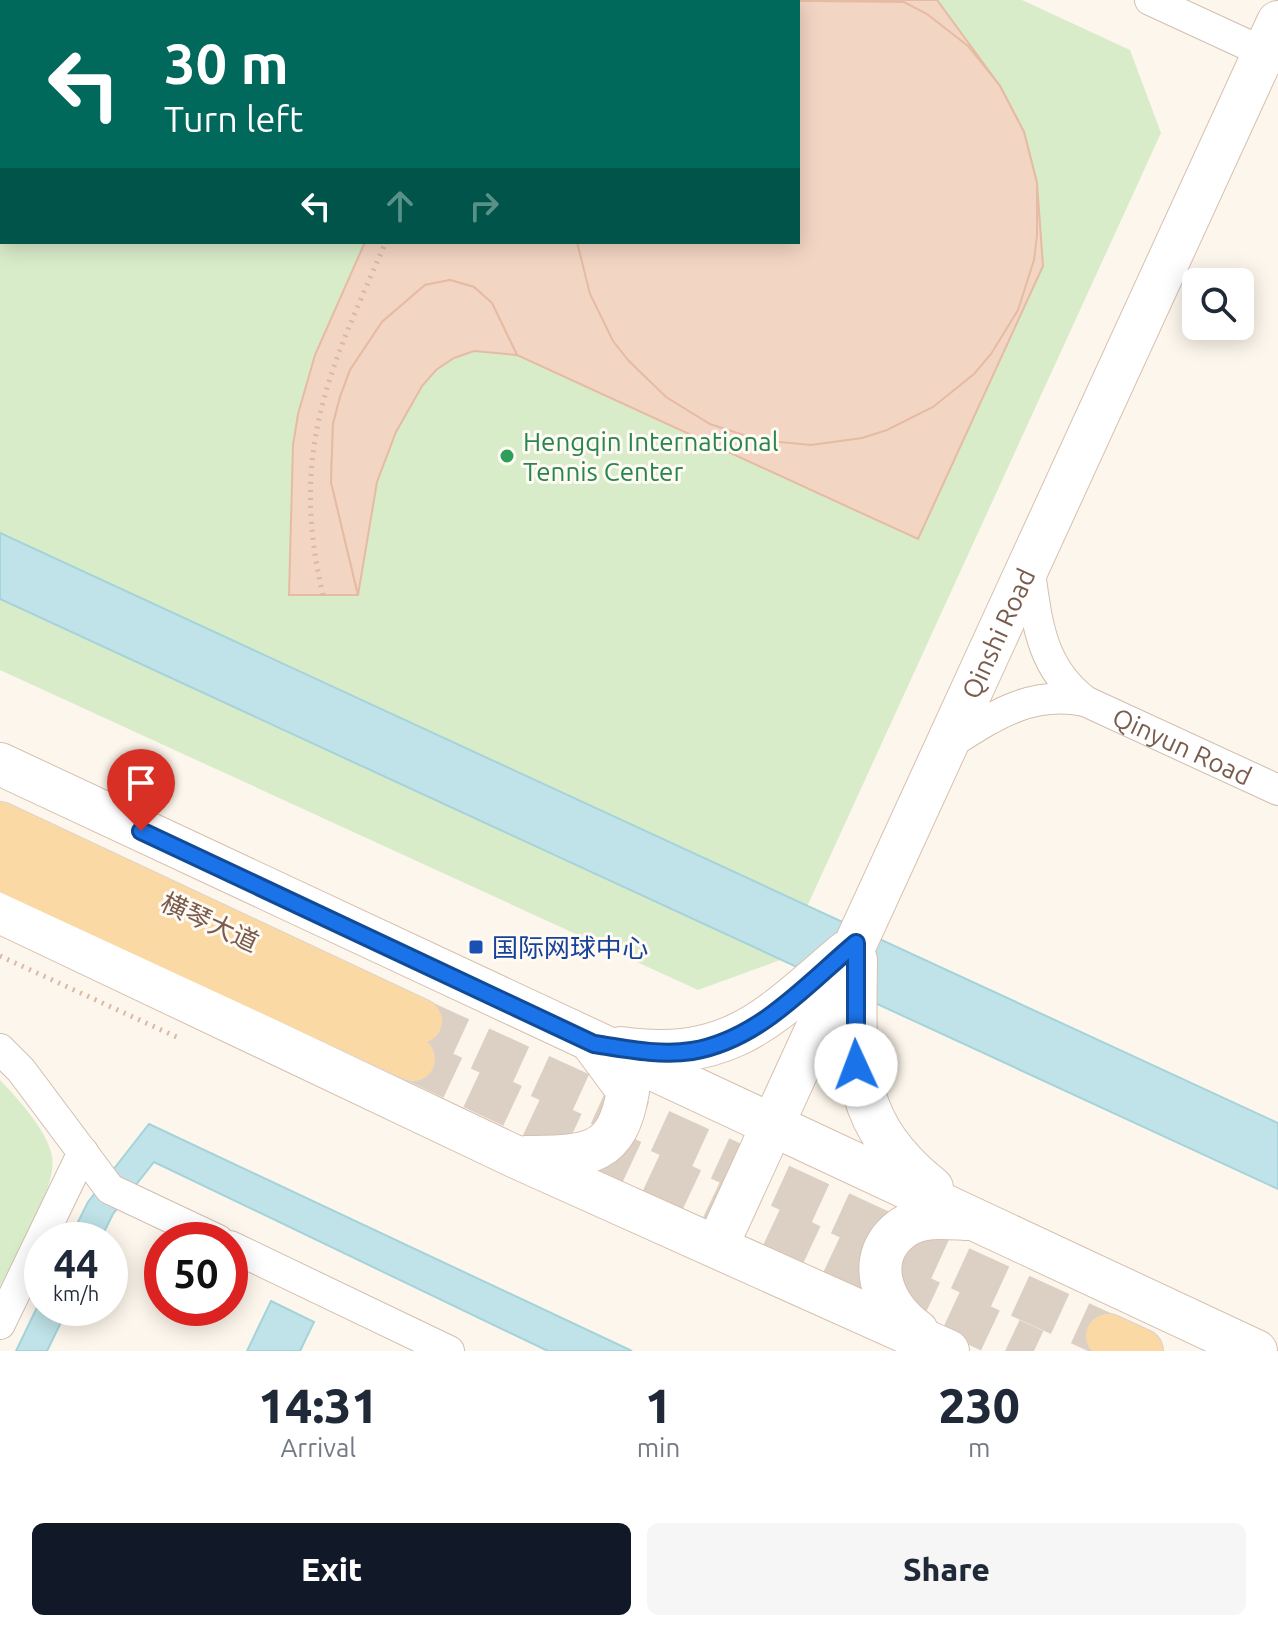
<!DOCTYPE html>
<html lang="en">
<head>
<meta charset="utf-8">
<style>
  body { margin:0; font-family:Ubuntu,"Noto Sans SC",sans-serif; background:#f6f6f7; color:#1f2937; height:100vh; display:flex; flex-direction:column; font-size:30px; white-space:nowrap }
  * { box-sizing:border-box; margin:0 }
  p { font-size:26px; color:#747a83 }
  .icon { flex:none; width:44px; height:44px; fill:none; stroke:currentColor; stroke-width:2; stroke-linecap:round; stroke-linejoin:round }
  .map { position:relative; height:1351px; overflow:hidden }
  .sheet { display:flex; flex-direction:column; background:#fff; flex:1 }
  .sheet>* { flex:none }
  .top-card { position:absolute; left:0px; top:0px; width:800px; height:244px; box-shadow:0 4px 20px #0003; background:#00695c; color:#fff; overflow:hidden }
  .buttons { position:absolute; left:1182px; top:268px; display:grid; gap:16px }
  .buttons a { display:grid; place-items:center; width:72px; height:72px; border-radius:12px; background:#fff; box-shadow:0 4px 20px #0003; font-size:40px }
  .speed { position:absolute; left:24px; top:1222px; display:flex; gap:16px; font-size:40px; font-weight:700; text-align:center }
  .speed>* { display:grid; place-content:center; width:104px; height:104px; border-radius:50%; background:#fff; box-shadow:0 4px 20px #0003; line-height:1 }
  .speed small { font-size:20px; font-weight:400 }
  .speed .limit { border:12px solid #d22; background:#fff; color:#111 }
  .pin { position:absolute; display:grid; place-items:center; width:68px; height:68px; color:#fff; margin:-82px -34px; border-radius:50% 50% 50% 0; rotate:-45deg; box-shadow:0 0 8px #0007 }
  .pin .icon { rotate:45deg }
  .me { position:absolute; width:88px; margin:-44px; rotate:358deg; stroke-linejoin:round; filter:drop-shadow(0 0 6px #0008) }
  .turn { display:flex; align-items:center; gap:28px; height:168px; padding:0 32px; font-size:36px }
  .turn .icon { width:104px; height:104px; stroke-width:2.5 }
  .turn b { display:block; font-size:56px; line-height:68px }
  .lanes { display:flex; align-items:center; height:76px; padding:0 32px; background:#0003; justify-content:center; gap:40px; direction:ltr }
  .lanes .off { opacity:.35 }
  .eta { display:flex; justify-content:space-evenly; align-items:center; height:136px; text-align:center }
  .eta b { font-size:48px; font-weight:800; line-height:56px }
  .button { display:flex; gap:16px; margin-top:auto; padding:16px 32px }
  .button a { flex:1; height:92px; border-radius:12px; background:#111827; color:#fff; font-size:32px; font-weight:800; line-height:92px; text-align:center }
  .button a+a { background:#f6f6f7; color:#1f2937 }
  .map>svg:first-child { display:block }
  .green { fill:#d8ecc9; fill-rule:evenodd }
  .water { fill:#bfe3e8; stroke:#a5d3da; stroke-width:2 }
  .building { fill:#f3d5c3; stroke:#e6bba3; stroke-width:2 }
  .lines { fill:none; stroke-linecap:round; stroke-linejoin:round }
  .primary-tunnel { stroke:#dcd0c4; stroke-width:44; stroke-dasharray:44 22; stroke-linecap:butt }
  .street-casing { stroke:#d1beb0; stroke-width:32 }
  .secondary-casing { stroke:#d6c0b0; stroke-width:44 }
  .primary-casing { stroke:#dad1cd; stroke-width:46 }
  .path { stroke:#d9b8a5; stroke-width:5; stroke-dasharray:2 6; stroke-linecap:butt }
  .street { stroke:#fff; stroke-width:30 }
  .secondary { stroke:#fff; stroke-width:42 }
  .primary { stroke:#fbd9a5; stroke-width:44 }
  .route-casing { stroke:#114b97; stroke-width:20 }
  .route { stroke:#1a73e8; stroke-width:14 }
  .leisure-dot { fill:#2e9e5b; stroke:#fffaf3; stroke-width:3 }
  .transit-dot { fill:#1a4fb4; stroke:#fffaf3; stroke-width:3 }
  .labels { text-anchor:middle; dominant-baseline:central; stroke-width:6; stroke-linejoin:round; paint-order:stroke }
  .leisure-label { font-size:26px; fill:#27864d; stroke:#fffaf3; text-anchor:start }
  .street-label { font-size:26px; fill:#7a5c4d; stroke:#fffaf3 }
  .transit-label { font-size:26px; fill:#164399; stroke:#fffaf3; text-anchor:start }
</style>
</head>
<body>
<div class="map">
<svg width="1278" height="1351" viewBox="0 0 1278 1351">
  <rect width="100%" height="100%" fill="#fdf6ec"/>
  <g class="green">
    <path d="M0,0H1022L1130,50L1161,133L783,959L698,990L0,670ZM2,2H798V242H2Z"/>
    <path d="M0,1080C18,1099 47,1130 52,1156C58,1188 15,1256 0,1287Z"/>
  </g>
  <g class="water">
    <path d="M0,0H50L2,2L0,169Z"/>
    <path d="M0,533L1278,1123V1189L0,599Z"/>
    <path d="M149,1124L632,1351H548L154,1162L113,1214L100,1240H69L88,1202Z"/>
    <path d="M42,1297V1308H68L47,1351H16Z"/>
    <path d="M271,1301L314,1322L300,1351H247Z"/>
  </g>
  <g class="building">
    <path d="M440,0H937L1000,86L1024,132L1037,183L1043,266L918,539L517,355L492,303L474,287L450,280L425,285L382,322L350,370L340,397L333,424L331,482L358,595H289L293,445L298,414L315,355L365,242H798V2Z"/>
    <path d="M718,0L904,2L927,14L968,46L1000,86L1024,132L1037,183V235L1034,260L1018,310L991,354L974,374L933,407L887,430L862,438L811,445L759,440L710,424L666,397L629,361L613,341L590,294L577,242H798V2H714Z"/>
    <path d="M450,280L474,287L492,303L517,355L474,351L454,358L436,370L422,386L396,432L377,482L358,595L331,482L333,424L340,397L350,370L382,322L425,285Z"/>
  </g>
  <g class="lines">
    <g class="primary-tunnel">
      <path d="M420,1021L1108,1336"/>
      <path d="M413,1059L1034,1351"/>
    </g>
    <defs>
      <g id="street">
        <path d="M1150,0L1278,59"/>
        <path id="s1" d="M1029,566C1037,619 1039,666 1085,701L1278,790"/>
        <path d="M946,746C992,717 1029,690 1085,701"/>
        <path d="M0,1049L21,1070L110,1189L218,1240"/>
        <path d="M230,1246L449,1351"/>
        <path d="M0,1324L83,1152"/>
      </g>
      <g id="secondary">
        <path d="M0,764L1256,1351"/>
        <path d="M0,912L518,1158L948,1351"/>
        <path d="M856,960C855,1058 848,1121 932,1188"/>
        <path d="M621,1048C731,1063 768,1018 846,952"/>
        <path d="M526,1157C586,1156 617,1158 628,1091L594,1045"/>
        <path id="s2" d="M717,1246L1278,22"/>
        <path d="M917,1331C882,1307 862,1256 904,1227C922,1215 946,1218 966,1219"/>
      </g>
      <g id="primary">
        <path d="M0,824L420,1021"/>
        <path d="M0,868L413,1059"/>
        <path d="M1108,1336L1141,1351"/>
      </g>
    </defs>
    <use href="#street" class="street-casing"/>
    <use href="#secondary" class="secondary-casing"/>
    <use href="#primary" class="primary-casing"/>
    <g class="path">
      <path d="M482,0V2"/>
      <path d="M86,2V0"/>
      <path d="M0,188L2,183"/>
      <path d="M323,595C289,451 329,371 386,242"/>
      <path d="M0,956L181,1039"/>
    </g>
    <use href="#street" class="street"/>
    <use href="#secondary" class="secondary"/>
    <use href="#primary" class="primary"/>
  </g>
  <g class="lines">
    <defs>
      <path id="route" d="M141,831L594,1044C626,1049 660,1056 692,1051C759,1040 807,984 856,943V1065"/>
    </defs>
    <use href="#route" class="route-casing"/>
    <use href="#route" class="route"/>
  </g>
  <circle class="leisure-dot" cx="507" cy="456" r="8"/>
  <rect class="transit-dot" x="468" y="939" width="16" height="16" rx="4"/>
  <g class="labels">
    <g class="leisure-label">
      <text x="523" y="441">Hengqin International<tspan x="523" dy="30">Tennis Center</tspan></text>
    </g>
    <g class="street-label">
      <text stroke="none"><textPath href="#s2" startOffset="674">Qinshi Road</textPath></text>
      <text stroke="none"><textPath href="#s1" startOffset="258">Qinyun Road</textPath></text>
      <text transform="translate(210 922) rotate(25)">横琴大道</text>
    </g>
    <g class="transit-label">
      <text x="492" y="947">国际网球中心</text>
    </g>
  </g>
</svg>
<div class="buttons">
<a><svg class="icon" aria-label="search" viewBox="0 0 24 24"><circle cx="10" cy="10" r="6"/><path d="M15 15l6 6"/></svg></a>
</div>
<div class="speed"><div>44<small>km/h</small></div><div class="limit">50</div></div>
<div class="pin" style="left:141px;top:831px;background:#d93025"><svg class="icon" aria-label="arrive" viewBox="0 0 24 24"><path d="M6 21V4h12l-3 4 3 4H6"/></svg></div>
<svg class="me" style="left:856px;top:1065px" viewBox="-20 -20 40 40"><circle r="19" fill="#fff"/><path d="M0-13L10 11 0 6-10 11z" fill="#1a73e8"/></svg>
<div class="top-card">
<div class="turn"><svg class="icon" aria-label="left" viewBox="0 0 24 24"><path d="M17 20v-9H6M10 6l-5 5 5 5"/></svg><div><b>30 m</b>Turn left</div></div>
<div class="lanes"><svg class="icon" aria-label="left" viewBox="0 0 24 24"><path d="M17 20v-9H6M10 6l-5 5 5 5"/></svg><svg class="icon off" aria-label="ahead" viewBox="0 0 24 24"><path d="M12 20V5M6 11l6-6 6 6"/></svg><svg class="icon off" aria-label="right" viewBox="0 0 24 24"><path d="M7 20v-9h11M14 6l5 5-5 5"/></svg></div>
</div>
</div>
<section class="sheet">
<div class="eta">
<div><b>14:31</b><p>Arrival</p></div>
<div><b>1</b><p>min</p></div>
<div><b>230</b><p>m</p></div>
</div>
<div class="button"><a>Exit</a><a>Share</a></div>
</section>
</body>
</html>
